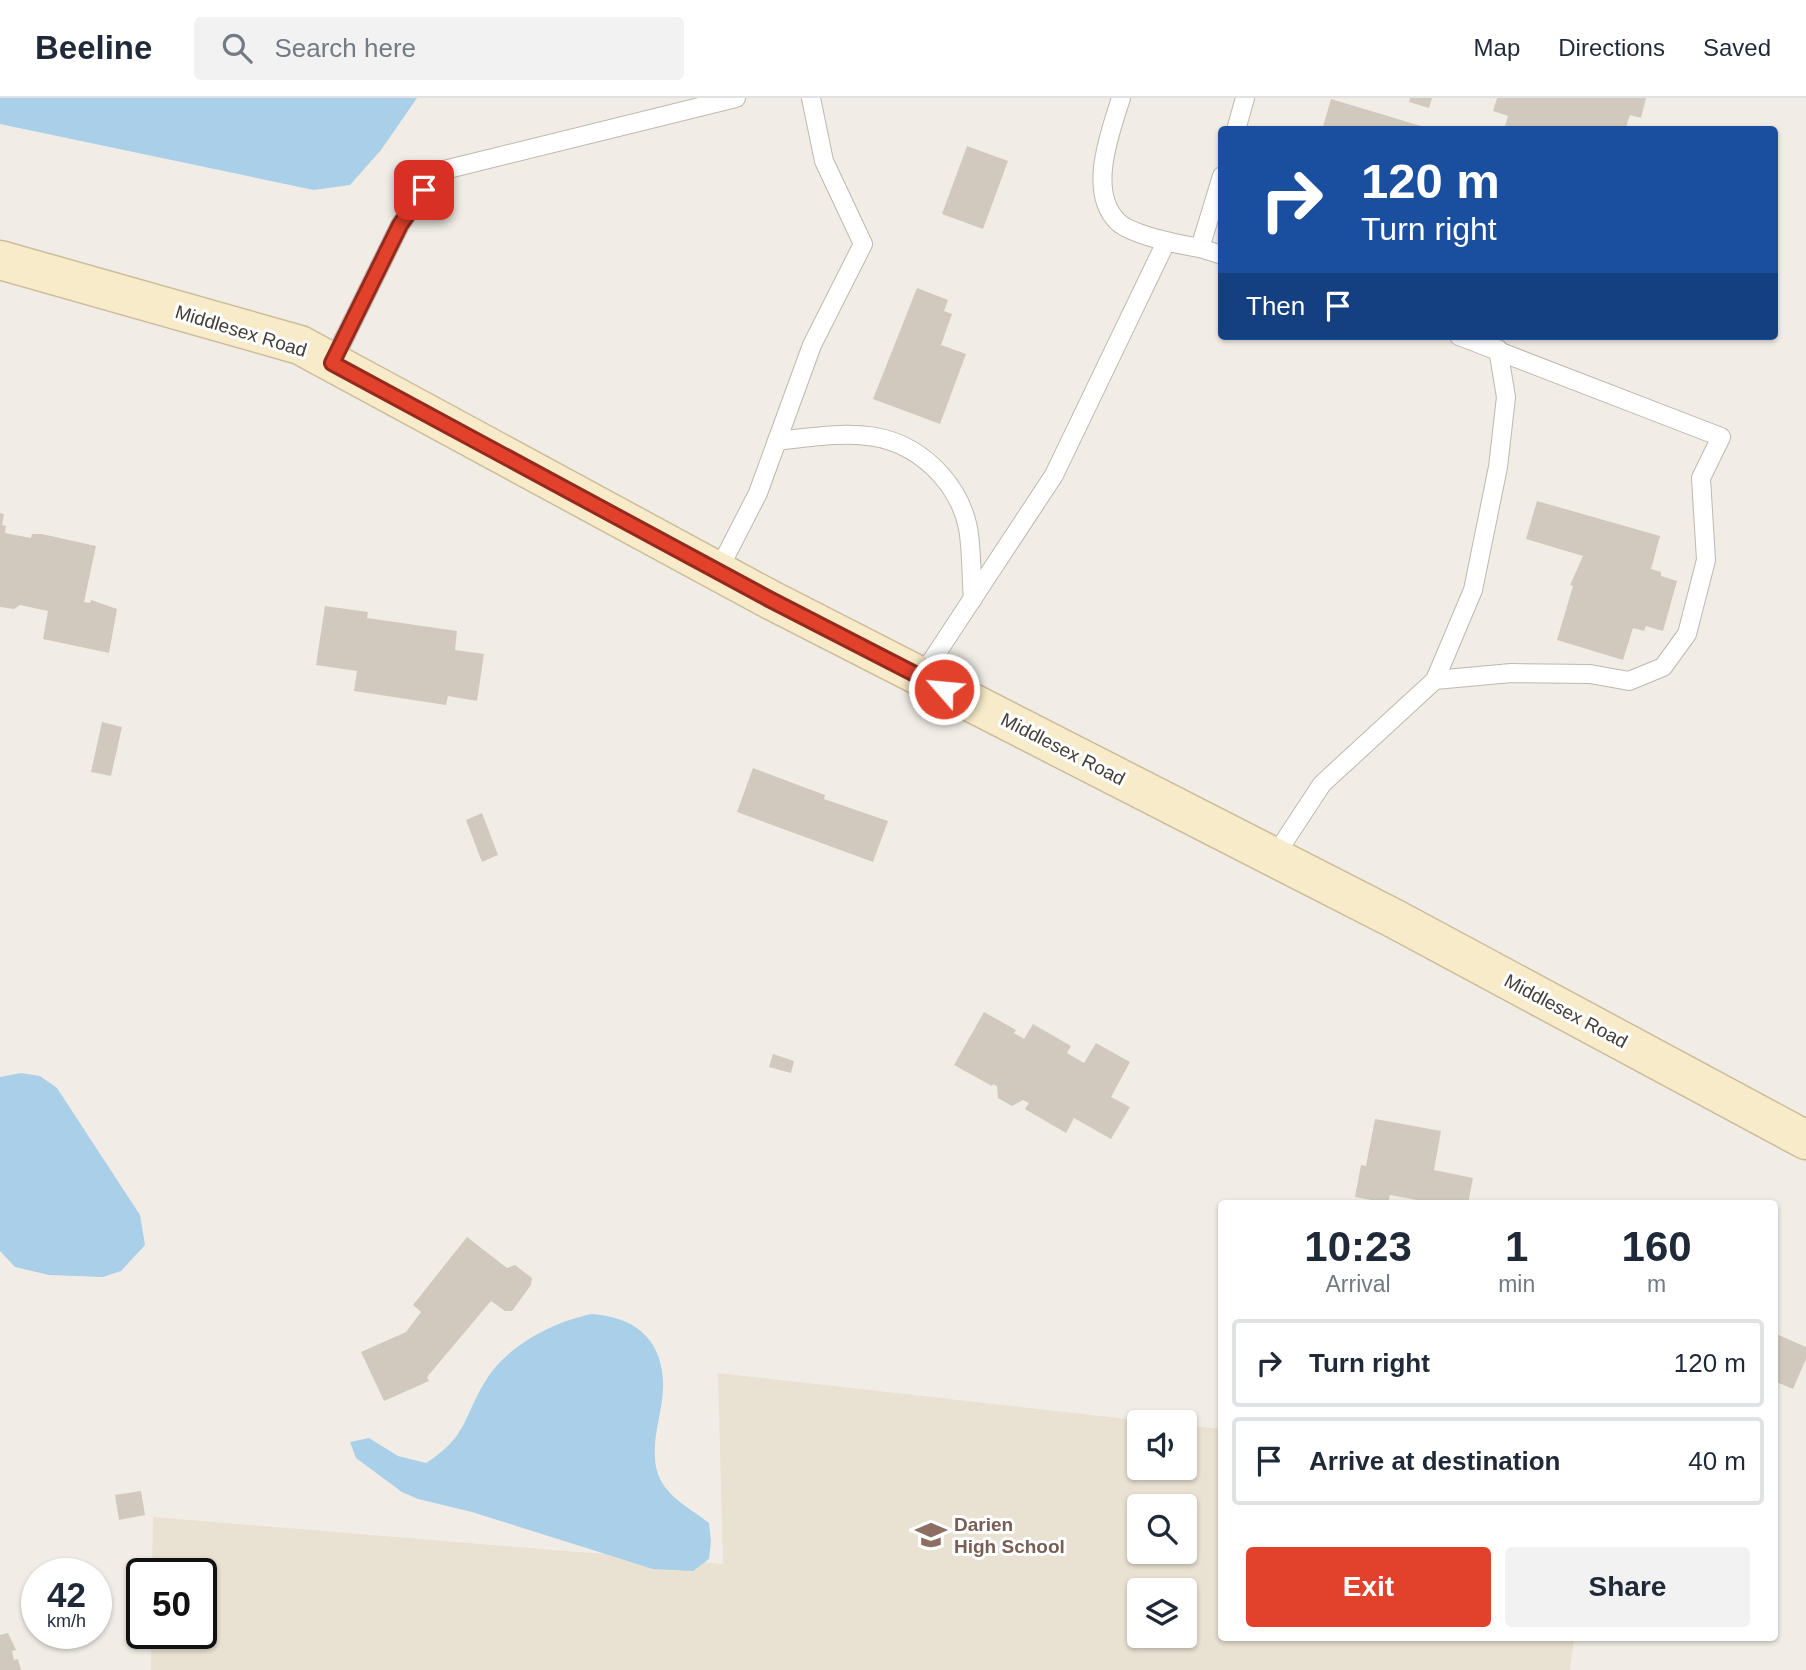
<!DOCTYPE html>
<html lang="en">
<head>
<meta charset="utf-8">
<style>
  body { margin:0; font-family:Helvetica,sans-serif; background:#f2f2f3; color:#1f2937; height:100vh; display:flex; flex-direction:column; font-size:26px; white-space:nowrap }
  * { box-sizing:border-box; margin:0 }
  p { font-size:23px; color:#747a83 }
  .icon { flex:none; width:38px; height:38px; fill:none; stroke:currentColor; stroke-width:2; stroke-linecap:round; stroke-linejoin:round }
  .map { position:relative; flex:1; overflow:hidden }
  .side { position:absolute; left:1218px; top:1102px; width:560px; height:441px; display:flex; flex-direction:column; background:#fff; border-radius:7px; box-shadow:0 2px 5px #0004 }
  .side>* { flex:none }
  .hud { position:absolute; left:1218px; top:28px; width:560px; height:214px; border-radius:7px; box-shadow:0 2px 5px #0004; background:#1a4fa0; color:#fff; overflow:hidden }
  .fabs { position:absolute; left:1127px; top:1312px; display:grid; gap:14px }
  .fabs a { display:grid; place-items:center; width:70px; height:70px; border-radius:7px; background:#fff; box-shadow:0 2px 5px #0004; font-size:35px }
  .speed { position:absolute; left:21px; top:1460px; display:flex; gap:14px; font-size:35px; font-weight:700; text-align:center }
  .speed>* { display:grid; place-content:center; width:91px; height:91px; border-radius:50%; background:#fff; box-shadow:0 2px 5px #0004; line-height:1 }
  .speed small { font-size:18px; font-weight:400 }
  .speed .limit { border:4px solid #111; border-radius:10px; background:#fff; color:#111 }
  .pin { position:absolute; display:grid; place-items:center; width:60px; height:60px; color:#fff; margin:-30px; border-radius:14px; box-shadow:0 4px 10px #0006 }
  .me { position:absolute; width:77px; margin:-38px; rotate:297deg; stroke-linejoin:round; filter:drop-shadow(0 0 5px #0008) }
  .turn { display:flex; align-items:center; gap:24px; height:147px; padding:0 28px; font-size:32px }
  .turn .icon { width:91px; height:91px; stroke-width:2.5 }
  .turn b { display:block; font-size:49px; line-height:60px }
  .then { display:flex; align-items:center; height:66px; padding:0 28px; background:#0003; gap:14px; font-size:26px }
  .eta { display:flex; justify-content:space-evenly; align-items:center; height:119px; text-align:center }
  .eta b { font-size:42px; font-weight:700; line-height:49px }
  .action { display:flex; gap:14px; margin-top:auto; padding:14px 28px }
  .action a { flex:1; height:80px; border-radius:7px; background:#e2412c; color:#fff; font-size:28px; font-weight:700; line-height:80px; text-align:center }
  .action a+a { background:#f2f2f3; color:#1f2937 }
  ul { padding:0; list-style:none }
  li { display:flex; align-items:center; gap:21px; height:88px; margin:0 14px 10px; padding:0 14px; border:4px solid #e0e1e3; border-radius:7px }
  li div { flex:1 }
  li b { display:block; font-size:26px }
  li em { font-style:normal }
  header { display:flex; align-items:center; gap:42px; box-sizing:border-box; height:98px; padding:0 35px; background:#fff; border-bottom:2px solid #e0e1e3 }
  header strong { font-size:33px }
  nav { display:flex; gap:38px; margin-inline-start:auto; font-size:24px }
  .search { width:490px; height:63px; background:#f2f2f3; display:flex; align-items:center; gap:18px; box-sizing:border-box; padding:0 24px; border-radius:7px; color:#747a83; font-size:26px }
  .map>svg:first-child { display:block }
  .education { fill:#e9e1d2; fill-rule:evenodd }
  .water { fill:#a9d0e8 }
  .building { fill:#d1c9bd }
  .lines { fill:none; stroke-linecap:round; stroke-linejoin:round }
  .service-casing { stroke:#beb8ad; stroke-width:20 }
  .secondary-casing { stroke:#ccbd9a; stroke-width:41 }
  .service { stroke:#fff; stroke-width:18 }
  .secondary { stroke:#f8ebc9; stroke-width:38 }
  .route-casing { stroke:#932a1d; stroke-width:18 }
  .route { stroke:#e2412c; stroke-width:12 }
  .labels { text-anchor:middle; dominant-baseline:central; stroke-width:6; stroke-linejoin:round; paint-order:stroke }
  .street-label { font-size:19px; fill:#433e36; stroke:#fff }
  .education-label { font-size:19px; font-weight:bold; fill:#785e54; stroke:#fff; text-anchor:start }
</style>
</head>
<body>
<header>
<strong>Beeline</strong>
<div class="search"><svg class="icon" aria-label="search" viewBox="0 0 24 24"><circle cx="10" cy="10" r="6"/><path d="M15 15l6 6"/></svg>Search here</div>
<nav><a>Map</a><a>Directions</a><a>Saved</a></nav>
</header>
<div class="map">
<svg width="1806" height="1572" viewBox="0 0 1806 1572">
  <rect width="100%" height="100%" fill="#f1ede6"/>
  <path class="education" d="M718,1275L1163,1325H1139V1370H1185V1327L1221,1331L1222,1540H1574L1570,1572H151V1535H201V1475H152L153,1419L723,1466ZM1139,1409H1185V1454H1139ZM1139,1493H1185V1538H1139Z"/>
  <g class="water">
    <path d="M0,0H417L381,52L350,87L314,92L0,26Z"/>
    <path d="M21,975L40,978L57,990L140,1117L145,1147L121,1173L103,1179L49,1177L15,1169L0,1153V979Z"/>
    <path d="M592,1216C632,1219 660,1238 663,1281C665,1312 649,1342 657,1373C664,1398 690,1410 709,1425L711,1443L709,1461L693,1473L653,1471L472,1414L418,1401L402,1394L356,1360L350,1344L369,1340L398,1358L426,1365C469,1338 463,1317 488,1279C509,1247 555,1223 592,1216Z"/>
  </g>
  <g class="building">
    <path d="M1410,0H1432L1429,10L1409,4Z"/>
    <path d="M1497,0H1646L1641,20L1630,17L1625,32H1504L1508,18L1493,13Z"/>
    <path d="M1331,1L1431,31V32H1322Z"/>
    <path d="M967,48L1008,63L983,131L942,116Z"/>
    <path d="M917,190L948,202L944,213L952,216L941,247L966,256L940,326L873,301Z"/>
    <path d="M1537,403L1660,438L1651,471L1661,474V478L1677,483L1663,533L1646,528L1644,533L1633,530L1623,562L1557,542L1573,488L1570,487L1583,458L1526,441Z"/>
    <path d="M0,415L4,416L2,427L6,428L5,435L31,440L32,436H42L96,448L84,504L90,505L91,502L117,511L109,555L43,541L48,513L20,507L14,511L0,509Z"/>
    <path d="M325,508L368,514L367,520L457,533L455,552L484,556L477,603L448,598L446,607L354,593L357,573L316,567Z"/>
    <path d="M102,624L122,629L111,678L91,674Z"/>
    <path d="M753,670L825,697L824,701L888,723L873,764L737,714Z"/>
    <path d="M482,715L498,757L482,764L466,722Z"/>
    <path d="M984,914L1016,932L1014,935L1024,941L1033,926L1071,948L1067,955L1084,965L1096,945L1130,964L1111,999L1130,1009L1111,1041L1074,1020L1066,1035L1025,1011L1029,1005L1023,1002L1012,1008L998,1000L997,988L993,986L992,988L954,967Z"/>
    <path d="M773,956L794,963L791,975L769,969Z"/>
    <path d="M1375,1021L1441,1033L1434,1072L1473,1080L1468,1106H1438L1390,1097L1388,1105L1355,1099L1361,1067L1366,1068Z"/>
    <path d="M467,1139L507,1170L515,1167L532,1180L531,1187L512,1213H505L491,1203L427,1279L429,1283L384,1303L361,1254L406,1234L421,1214L413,1207Z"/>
    <path d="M1774,1235L1806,1249V1261L1793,1291L1774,1283Z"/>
    <path d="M141,1393L145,1417L119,1422L115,1397Z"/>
    <path d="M8,1535L16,1552L12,1553L14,1562L18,1561L21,1572H0V1537Z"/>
  </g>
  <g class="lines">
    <defs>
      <g id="service">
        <path d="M1121,0C1110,35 1087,94 1118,124C1132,137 1180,147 1200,150L1222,78"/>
        <path d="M1236,32L1245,0"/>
        <path d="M1200,150L1222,157"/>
        <path d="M332,265L400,127L436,74L736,0"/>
        <path d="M777,343C840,336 895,324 942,378C955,393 964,410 968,430C972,453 971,478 973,501"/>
        <path d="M718,473L758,395L812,247L863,146L824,63L811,0"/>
        <path d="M921,579L1054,377L1166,144"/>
        <path d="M1435,582L1511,575L1590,576L1629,583L1663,569L1687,536L1706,462L1701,380L1721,339L1459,238"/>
        <path d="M1274,759L1322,686L1435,582L1473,492L1498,369L1506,299L1498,251"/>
      </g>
      <path id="secondary" d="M0,162L300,247L769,501L1395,821L1806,1042"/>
    </defs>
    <use href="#service" class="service-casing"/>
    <use href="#secondary" class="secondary-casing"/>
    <use href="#service" class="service"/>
    <use href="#secondary" class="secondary"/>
  </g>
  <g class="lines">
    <defs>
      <path id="route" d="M424,92L400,127L332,265L769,501L944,591"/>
    </defs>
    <use href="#route" class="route-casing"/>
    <use href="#route" class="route"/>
  </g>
  <defs>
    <symbol id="school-bare" viewBox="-9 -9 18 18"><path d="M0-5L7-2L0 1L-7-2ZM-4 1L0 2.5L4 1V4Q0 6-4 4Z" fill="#8d6e63" stroke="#fff" stroke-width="2.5" paint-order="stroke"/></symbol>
  </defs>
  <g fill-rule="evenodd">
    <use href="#school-bare" x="909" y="1415" width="44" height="44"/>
  </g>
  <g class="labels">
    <g class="street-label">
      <text transform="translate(241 233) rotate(17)">Middlesex Road</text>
      <text transform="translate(1063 651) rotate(27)">Middlesex Road</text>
      <text transform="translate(1566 913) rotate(28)">Middlesex Road</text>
    </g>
    <g class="education-label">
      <text x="954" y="1426">Darien<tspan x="954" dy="22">High School</tspan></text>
    </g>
  </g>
</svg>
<div class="fabs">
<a><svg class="icon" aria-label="sound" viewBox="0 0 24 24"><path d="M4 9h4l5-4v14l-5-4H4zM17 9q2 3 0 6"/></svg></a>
<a><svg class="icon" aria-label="search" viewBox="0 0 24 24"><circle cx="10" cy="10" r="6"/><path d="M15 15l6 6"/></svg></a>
<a><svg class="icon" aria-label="layers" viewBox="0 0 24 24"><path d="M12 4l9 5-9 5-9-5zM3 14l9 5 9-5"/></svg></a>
</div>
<div class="speed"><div>42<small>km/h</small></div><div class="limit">50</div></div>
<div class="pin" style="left:424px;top:92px;background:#d93025"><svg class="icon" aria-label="arrive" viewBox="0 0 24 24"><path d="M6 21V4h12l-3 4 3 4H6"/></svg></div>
<svg class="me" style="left:944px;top:591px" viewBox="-20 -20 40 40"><circle r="17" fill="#e2412c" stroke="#fff" stroke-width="3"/><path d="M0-11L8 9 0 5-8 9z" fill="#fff"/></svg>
<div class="hud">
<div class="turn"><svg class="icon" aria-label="right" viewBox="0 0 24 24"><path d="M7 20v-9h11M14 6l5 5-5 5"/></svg><div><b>120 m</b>Turn right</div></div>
<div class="then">Then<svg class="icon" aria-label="arrive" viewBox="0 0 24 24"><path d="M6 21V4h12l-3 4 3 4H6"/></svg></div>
</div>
<section class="side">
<div class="eta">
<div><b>10:23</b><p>Arrival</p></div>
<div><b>1</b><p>min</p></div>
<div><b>160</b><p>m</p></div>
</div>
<ul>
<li><svg class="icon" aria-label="right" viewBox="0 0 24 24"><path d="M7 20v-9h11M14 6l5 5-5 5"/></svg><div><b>Turn right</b></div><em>120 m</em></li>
<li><svg class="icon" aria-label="arrive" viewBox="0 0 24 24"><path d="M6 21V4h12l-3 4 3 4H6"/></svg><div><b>Arrive at destination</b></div><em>40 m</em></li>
</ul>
<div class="action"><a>Exit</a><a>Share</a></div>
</section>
</div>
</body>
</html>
